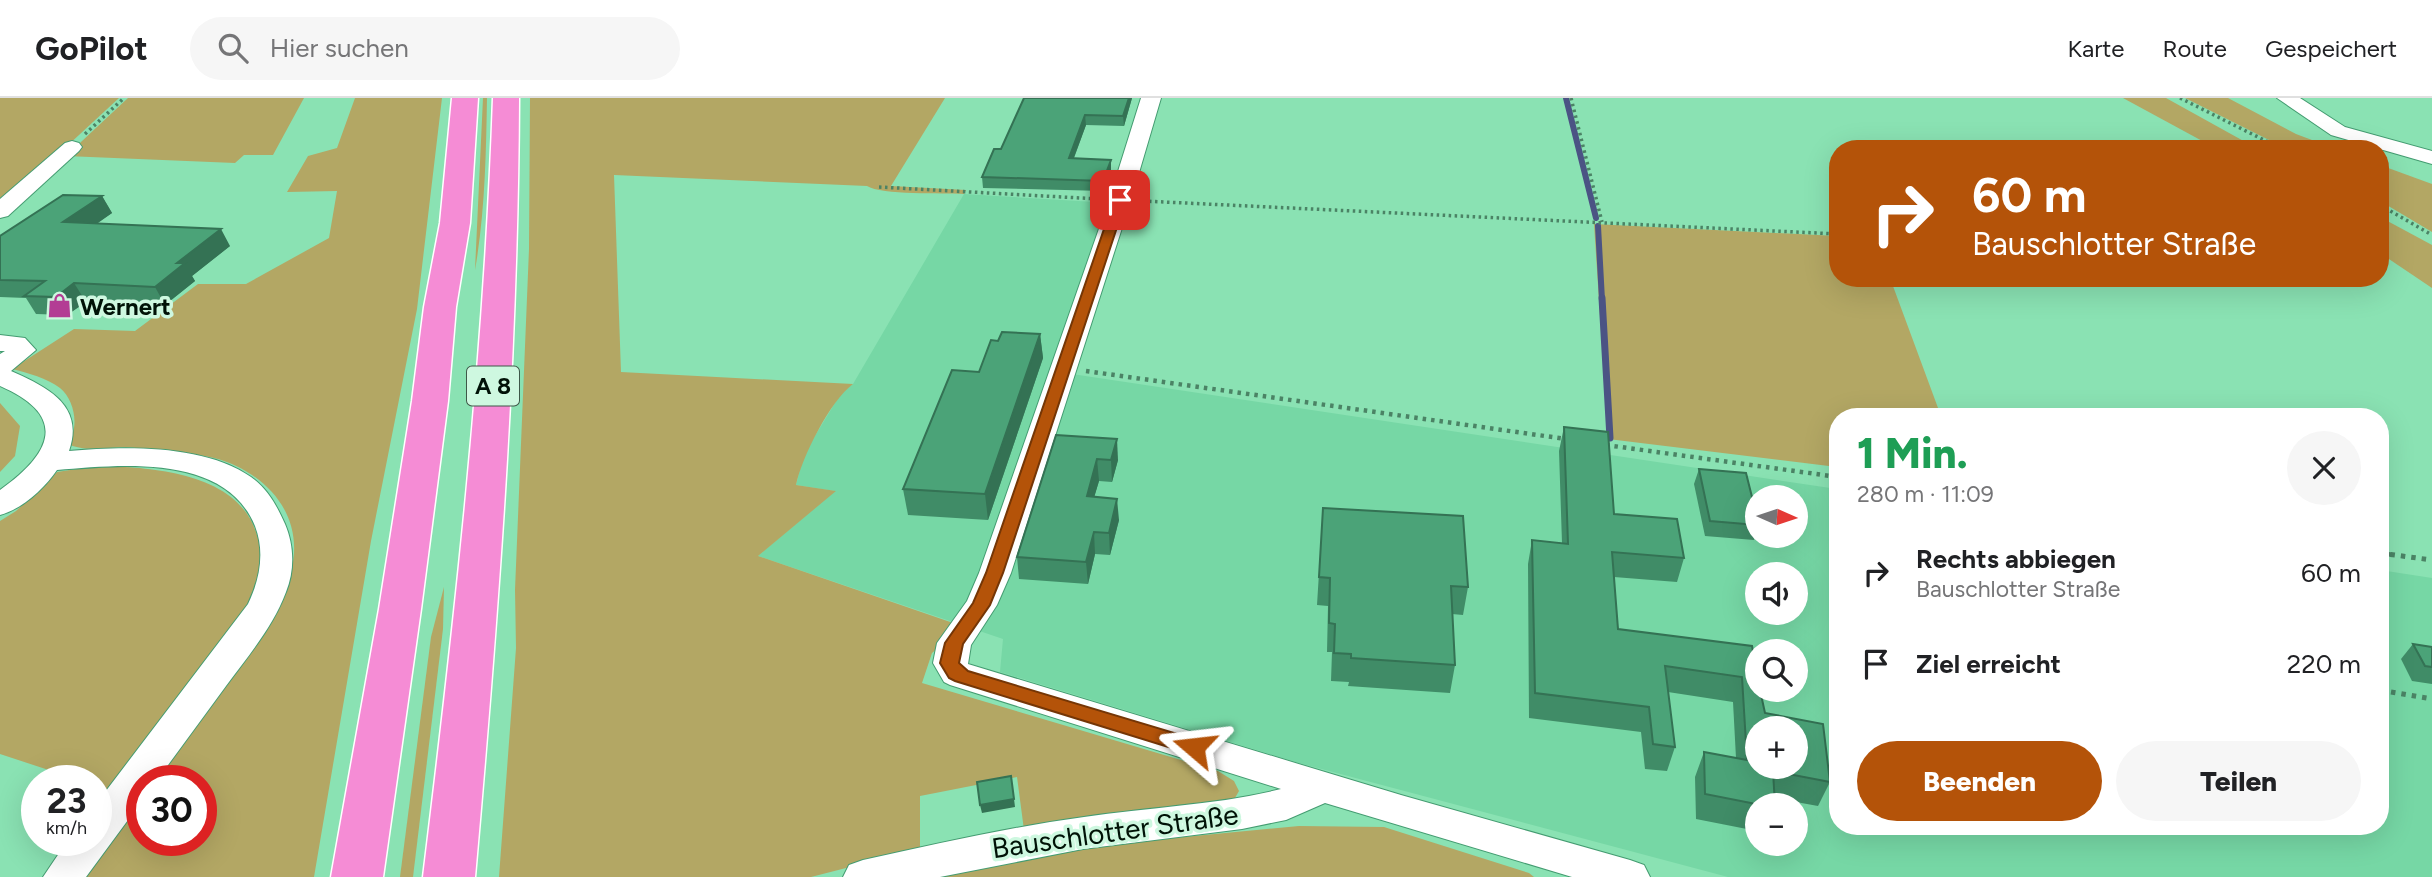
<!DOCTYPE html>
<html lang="de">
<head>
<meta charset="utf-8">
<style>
  body { margin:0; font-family:Figtree,sans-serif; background:#f6f6f6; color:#202124; height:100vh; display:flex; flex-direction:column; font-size:26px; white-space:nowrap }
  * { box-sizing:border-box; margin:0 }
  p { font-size:23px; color:#757577 }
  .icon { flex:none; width:38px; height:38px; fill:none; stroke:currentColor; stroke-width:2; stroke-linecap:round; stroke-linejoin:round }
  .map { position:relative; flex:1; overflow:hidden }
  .side { position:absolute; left:1829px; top:310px; width:560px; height:427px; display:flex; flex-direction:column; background:#fff; border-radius:28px; box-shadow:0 7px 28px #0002 }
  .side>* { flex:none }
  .banner { position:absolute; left:1829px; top:42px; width:560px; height:147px; border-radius:28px; box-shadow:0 7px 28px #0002; background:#b45309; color:#fff; overflow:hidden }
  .needle { width:46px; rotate:93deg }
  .controls { position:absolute; left:1745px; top:387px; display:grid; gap:14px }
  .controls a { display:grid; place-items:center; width:63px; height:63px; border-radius:50%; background:#fff; box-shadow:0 7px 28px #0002; font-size:35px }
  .speed { position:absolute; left:21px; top:667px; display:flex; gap:14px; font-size:35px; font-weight:700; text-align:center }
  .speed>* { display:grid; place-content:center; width:91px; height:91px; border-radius:50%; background:#fff; box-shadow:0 7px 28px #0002; line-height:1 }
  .speed small { font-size:18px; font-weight:400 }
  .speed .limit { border:10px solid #d22; background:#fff; color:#111 }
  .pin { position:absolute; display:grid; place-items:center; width:60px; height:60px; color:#fff; margin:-30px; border-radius:14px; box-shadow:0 4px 10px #0006 }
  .me { position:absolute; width:77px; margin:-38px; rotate:287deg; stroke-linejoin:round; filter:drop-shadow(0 0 5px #0008) }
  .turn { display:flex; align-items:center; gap:24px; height:147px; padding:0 28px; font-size:32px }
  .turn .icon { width:91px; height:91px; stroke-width:2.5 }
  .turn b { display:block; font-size:49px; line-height:60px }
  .round { display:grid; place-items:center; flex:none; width:74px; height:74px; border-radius:37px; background:#f6f6f6 }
  .summary { display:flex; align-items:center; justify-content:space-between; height:119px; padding:0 28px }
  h1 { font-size:42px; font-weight:800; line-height:52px; color:#1e9e55 }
  .cta { display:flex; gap:14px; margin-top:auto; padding:14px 28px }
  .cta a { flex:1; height:80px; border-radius:42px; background:#b45309; color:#fff; font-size:28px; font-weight:800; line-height:80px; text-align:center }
  .cta a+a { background:#f6f6f6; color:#202124 }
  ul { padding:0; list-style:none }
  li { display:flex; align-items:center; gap:21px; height:91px; padding:0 28px }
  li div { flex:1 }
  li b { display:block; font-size:26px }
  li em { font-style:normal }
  header { display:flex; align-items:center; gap:42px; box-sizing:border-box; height:98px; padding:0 35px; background:#fff; border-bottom:2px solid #e0e0e0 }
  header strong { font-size:33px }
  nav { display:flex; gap:38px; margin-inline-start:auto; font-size:24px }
  .search { width:490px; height:63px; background:#f6f6f6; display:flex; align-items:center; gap:18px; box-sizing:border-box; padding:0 24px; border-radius:38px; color:#757577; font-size:26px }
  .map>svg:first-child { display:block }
  .built { fill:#76d7a5; fill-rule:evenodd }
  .green { fill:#b3a764 }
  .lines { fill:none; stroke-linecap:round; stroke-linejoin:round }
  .stream-far1 { stroke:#4b5384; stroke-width:6 }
  .stream { stroke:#4b5384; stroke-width:7 }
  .minor-casing { stroke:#449c71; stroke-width:2 }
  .highway-casing { stroke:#fff; stroke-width:3 }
  .path-far2 { stroke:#4b8365; stroke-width:3.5; stroke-dasharray:2.5 3.5; stroke-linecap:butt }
  .path-far1 { stroke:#4b8365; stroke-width:4.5; stroke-dasharray:3.5 5; stroke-linecap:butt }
  .path { stroke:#4b8365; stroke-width:5; stroke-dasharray:4.5 6; stroke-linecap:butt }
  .minor { fill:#fff; fill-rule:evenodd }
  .highway { fill:#f58cd5; fill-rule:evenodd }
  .wall { fill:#408c67 }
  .shaded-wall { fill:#347254 }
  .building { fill:#4ba378; stroke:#347254; stroke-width:2; fill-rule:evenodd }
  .route { fill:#b45309; stroke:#753606; stroke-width:2 }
  .labels { text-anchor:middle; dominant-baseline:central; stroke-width:7; stroke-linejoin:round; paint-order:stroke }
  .shield { fill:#cef8e0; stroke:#3e5748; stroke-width:2 }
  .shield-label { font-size:23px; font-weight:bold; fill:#001207 }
  .poi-label { font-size:24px; font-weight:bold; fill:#001207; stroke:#cef8e0; text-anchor:start }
  .near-street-label { font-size:28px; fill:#001207; stroke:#cef8e0 }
</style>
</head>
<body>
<header>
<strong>GoPilot</strong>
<div class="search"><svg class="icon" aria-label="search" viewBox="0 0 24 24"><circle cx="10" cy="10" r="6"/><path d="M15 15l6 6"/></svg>Hier suchen</div>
<nav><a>Karte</a><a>Route</a><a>Gespeichert</a></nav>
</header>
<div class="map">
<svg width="2432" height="779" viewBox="0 0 2432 779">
  <rect width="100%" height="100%" fill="#8ae2b3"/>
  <path class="built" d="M964,96L1095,104L1110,112L1052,273L1837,391L1838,728H2380V472L2432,480V779H1728L1299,665L1000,574L1003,541L758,458L835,393L796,387L804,356L841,295L853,286ZM1757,399H1796V438H1757ZM1757,476H1796V514H1757ZM1757,553H1796V592H1757ZM1757,630H1796V668H1757ZM1757,707H1796V746H1757Z"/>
  <g class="green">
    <path d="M0,0H119L0,110Z"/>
    <path d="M128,0H304L273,57H244L235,65L66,58Z"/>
    <path d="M355,0H442L417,211L371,443L314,779H84L142,699V742H201V682H153C179,646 205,610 231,574C253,543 283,508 292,469C304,415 264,373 214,360C188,354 161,353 136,350C112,347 90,356 67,346C80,331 75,302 60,290C47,280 28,275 12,271L74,231L135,233L198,186H246L329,140L337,93L287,94L308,58L337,50Z"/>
    <path d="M483,0H487C486,57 485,115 475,172Z"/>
    <path d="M530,0H945L891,88L966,92L964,96C944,95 881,97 867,88L614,77L621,274L853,286C830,303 802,359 796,387L836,393L758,458L959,527L949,541L932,555L922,585L1218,673L1234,683L1239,693L1232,705L1024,732L1017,679L920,698V751L811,779H499L516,550L515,492L529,151Z"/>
    <path d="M2123,0H2166L2258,51H2217Z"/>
    <path d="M2185,0H2228L2296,36L2336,51H2287Z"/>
    <path d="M2380,67L2432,86V134L2380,103Z"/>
    <path d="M2380,119L2432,147V190L2380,155Z"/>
    <path d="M1594,126L1837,138L1838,180H1890L1941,318H1838L1837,369L1608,341Z"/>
    <path d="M0,305L20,328L15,358L0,374Z"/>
    <path d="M97,368C151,369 239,374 257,437C259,443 263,452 263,458C263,471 257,487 254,500L96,722V682H79L0,656V423L16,413L57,374Z"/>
    <path d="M444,489L443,531L413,779H400L431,539Z"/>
    <path d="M1299,728L1384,729L1529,775L1534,779H938L1090,748Z"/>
  </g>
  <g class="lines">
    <g class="stream-far1">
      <path d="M1566,0L1596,120"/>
      <path d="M1598,128L1602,202"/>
    </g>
    <path class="stream" d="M1602,200L1610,340"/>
    <defs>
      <g id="minor">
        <path d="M1141,0H1161L1131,102L1011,475L997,507L971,547L968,566L1401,697L1630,762L1644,767L1650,779H1572L1325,705L1286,722L1242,731L1083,751L940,779H843L849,767L863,762C936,746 1010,729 1084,719C1150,709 1217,707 1281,691L950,587L944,584L933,565L937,545L967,503L979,475L1109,102Z"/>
        <path d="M2277,0H2300L2345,29L2432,53V66L2331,37Z"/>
        <path d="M72,43L79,45L82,49L79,53L8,118L0,120V101L65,45Z"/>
        <path d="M0,237L25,240L36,252L11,273C47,289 85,307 69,353C124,348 204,346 251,379C268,391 277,408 285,426C294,447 295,472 286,494C273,529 248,558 226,588C203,619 180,651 157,682H142V703L86,779H43L68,742H96V706L248,506C260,481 265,454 255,428C225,355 120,367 57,372C44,391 22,411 0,417V392C52,355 69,318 0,288V256L5,253H0Z"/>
      </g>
      <g id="highway">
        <path d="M452,0H478L470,125L456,209L448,303L421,511L383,779H331L379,511L412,303L424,209L440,125Z"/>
        <path d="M493,0H519C518,261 498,520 475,779H423C455,520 484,261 493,0Z"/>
      </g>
    </defs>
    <use href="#minor" class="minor-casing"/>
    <use href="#highway" class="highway-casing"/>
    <g class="path-far2">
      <path d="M1571,0L1602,124"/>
      <path d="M2180,0L2282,51"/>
      <path d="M85,36L124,0"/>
      <path d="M879,89L1099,101"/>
      <path d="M1143,103L1838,136"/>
      <path d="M2380,107L2432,137"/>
    </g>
    <g class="path-far1">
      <path d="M1086,273L1566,341"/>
      <path d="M1606,347L1838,379"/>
      <path d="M2380,455L2393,457"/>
    </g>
    <g class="path">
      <path d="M2380,455L2432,462"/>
      <path d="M2391,594L2432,601"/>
    </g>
    <use href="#minor" class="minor"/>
    <use href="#highway" class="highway"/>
  </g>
  <g class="wall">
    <path d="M1024,0H1132L1124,28L1086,27L1074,60L1111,62V72L1104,93L983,90L982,79L1001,51Z"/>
    <path d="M102,98L112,115L97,125L230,148L192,178L195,183L165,207L86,204L67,217L36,216L26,200L0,199V138Z"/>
    <path d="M1040,236L1043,260L988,422L908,417L903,391L998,243Z"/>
    <path d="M1564,329L1614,416L1684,460L1677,484L1614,479L1618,531L1752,548L1765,615L1830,684L1818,708L1774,700L1775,707H1757V733L1696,721L1695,679L1704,654L1736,660L1733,604L1668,594L1675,649L1667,673L1645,671L1641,634L1529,620L1528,466L1532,442L1562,445L1559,353Z"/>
    <path d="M1056,337L1118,362L1112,384L1099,383L1094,399L1119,422L1110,457L1095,456L1088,486L1019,481L1017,459Z"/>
    <path d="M1699,371L1757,419V433L1754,442L1705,438L1694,386Z"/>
    <path d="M1323,410L1468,489L1463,517L1452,516L1455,567L1450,595L1348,588L1349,584L1331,583L1332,554H1327L1328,508L1317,507Z"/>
    <path d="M2413,546L2432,549V586L2412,583L2401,561Z"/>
  </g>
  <g class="shaded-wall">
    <path d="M1129,0H1132L1124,28L1123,18Z"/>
    <path d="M1085,17L1086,27L1070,70L1069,60Z"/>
    <path d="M1111,62V72L1104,93L1103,83Z"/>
    <path d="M102,98L112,115L74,142L63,124Z"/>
    <path d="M221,131L230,148L192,178L195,183L165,207L155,189L177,165Z"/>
    <path d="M74,185L86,204L67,217L56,199Z"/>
    <path d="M1040,236L1043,260L988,422L985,396Z"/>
    <path d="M1117,341L1118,362L1112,384L1111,362Z"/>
    <path d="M1097,361L1099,383L1088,420L1087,398Z"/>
    <path d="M1117,401L1119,422L1110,457L1109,435Z"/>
    <path d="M1094,434L1095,456L1088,486L1086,464Z"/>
    <path d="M1014,701L1015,709L982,715L980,707Z"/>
  </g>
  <g class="building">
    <path d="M1024,0H1129L1123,18L1085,17L1069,60L1111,62L1103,83L982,79L994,51H1001Z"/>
    <path d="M63,97L102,98L63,124L221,131L177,165H185L155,189L74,185L56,199L24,198L45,183L0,182V138Z"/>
    <path d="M1002,234L1040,236L985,396L903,391L952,272L979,274L991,242L998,243Z"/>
    <path d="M1564,329L1608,334L1614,416L1677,421L1684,460L1612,454L1618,531L1752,548L1757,574V592H1760L1765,615L1823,626L1830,684L1773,673L1775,707H1761L1705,696L1704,654L1747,662L1742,579L1665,568L1675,649L1653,646L1649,609L1535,595L1532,442L1568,446ZM1757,630H1796V668H1757Z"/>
    <path d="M1056,337L1117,341L1111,362L1097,361L1087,398L1117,401L1109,435L1094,434L1086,464L1017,459Z"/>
    <path d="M1699,371L1746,375L1757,419V427L1710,423Z"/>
    <path d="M1323,410L1463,418L1468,489L1451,488L1455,567L1351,560V556L1334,555L1335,526L1329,525L1330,480L1319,479Z"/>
    <path d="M2413,546L2432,549V569L2425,568Z"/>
    <path d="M1011,678L1014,701L980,707L977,684Z"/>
  </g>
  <path class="route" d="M1120,98L1126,102L1003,475L990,507L963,546L959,565L968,573L1201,643L1204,649L1201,654L1194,657L955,583L949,580L940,565L945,545L973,505L986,475L1114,102Z"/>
  <defs>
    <symbol id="shop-bare" viewBox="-9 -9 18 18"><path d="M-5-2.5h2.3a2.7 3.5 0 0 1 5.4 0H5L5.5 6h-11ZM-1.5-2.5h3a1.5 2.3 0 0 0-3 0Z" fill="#b33d94" stroke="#cef8e0" stroke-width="2.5" paint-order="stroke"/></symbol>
  </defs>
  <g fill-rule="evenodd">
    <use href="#shop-bare" x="42" y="190" width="35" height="35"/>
  </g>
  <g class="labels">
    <rect class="shield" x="467" y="268.5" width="52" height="39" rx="5"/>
    <g class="shield-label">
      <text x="493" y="288">A 8</text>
    </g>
    <g class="poi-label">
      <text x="80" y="208">Wernert</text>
    </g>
    <g class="near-street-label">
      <text transform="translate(1115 733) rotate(-8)">Bauschlotter Straße</text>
    </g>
  </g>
</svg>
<div class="controls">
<a><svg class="needle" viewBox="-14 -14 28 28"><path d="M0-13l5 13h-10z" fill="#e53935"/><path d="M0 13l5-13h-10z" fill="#757577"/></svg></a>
<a><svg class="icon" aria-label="sound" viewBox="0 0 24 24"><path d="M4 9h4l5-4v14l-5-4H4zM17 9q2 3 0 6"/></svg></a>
<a><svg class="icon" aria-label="search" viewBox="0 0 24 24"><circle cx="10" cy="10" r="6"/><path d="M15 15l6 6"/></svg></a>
<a>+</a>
<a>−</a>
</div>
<div class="speed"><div>23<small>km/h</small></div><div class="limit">30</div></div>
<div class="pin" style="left:1120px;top:102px;background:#d93025"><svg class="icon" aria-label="arrive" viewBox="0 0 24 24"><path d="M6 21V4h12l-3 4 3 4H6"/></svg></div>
<svg class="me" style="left:1194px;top:649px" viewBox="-20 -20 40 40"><path d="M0-17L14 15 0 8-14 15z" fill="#b45309" stroke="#fff" stroke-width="4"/></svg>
<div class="banner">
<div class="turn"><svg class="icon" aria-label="right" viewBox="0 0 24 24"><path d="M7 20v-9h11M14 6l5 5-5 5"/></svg><div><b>60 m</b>Bauschlotter Straße</div></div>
</div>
<section class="side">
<div class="summary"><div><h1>1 Min.</h1><p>280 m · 11:09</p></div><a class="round"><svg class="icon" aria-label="close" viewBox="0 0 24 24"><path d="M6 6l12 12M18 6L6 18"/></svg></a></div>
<ul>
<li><svg class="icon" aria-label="right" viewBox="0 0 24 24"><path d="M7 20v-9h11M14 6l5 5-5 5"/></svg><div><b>Rechts abbiegen</b><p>Bauschlotter Straße</p></div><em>60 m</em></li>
<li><svg class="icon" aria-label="arrive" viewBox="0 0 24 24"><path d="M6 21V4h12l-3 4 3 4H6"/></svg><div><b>Ziel erreicht</b></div><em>220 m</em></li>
</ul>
<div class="cta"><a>Beenden</a><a>Teilen</a></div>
</section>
</div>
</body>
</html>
